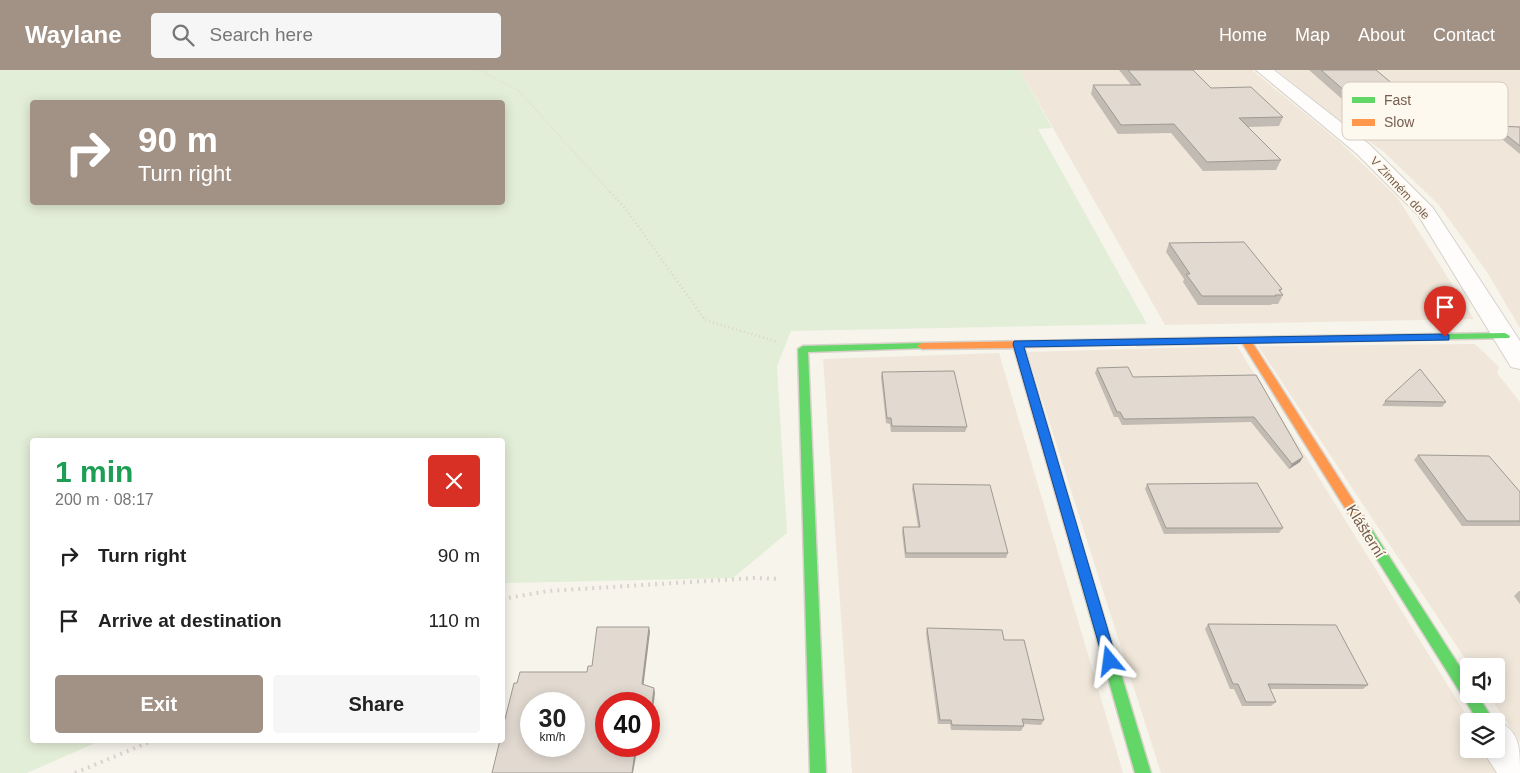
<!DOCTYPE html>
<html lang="en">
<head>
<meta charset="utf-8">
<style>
  body { margin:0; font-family:Helvetica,sans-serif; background:#f6f6f6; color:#222; height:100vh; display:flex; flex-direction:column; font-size:19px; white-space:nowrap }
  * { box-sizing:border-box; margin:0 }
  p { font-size:16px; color:#767676 }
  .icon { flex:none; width:28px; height:28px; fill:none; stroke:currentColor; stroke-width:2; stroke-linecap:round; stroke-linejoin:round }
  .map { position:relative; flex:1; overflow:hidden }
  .drawer { position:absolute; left:30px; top:368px; width:475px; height:305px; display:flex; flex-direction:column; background:#fff; border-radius:5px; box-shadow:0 2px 12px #0003 }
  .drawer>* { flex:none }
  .banner { position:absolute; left:30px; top:30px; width:475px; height:105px; border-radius:5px; box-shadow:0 2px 12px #0003; background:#a29285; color:#fff; overflow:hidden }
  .buttons { position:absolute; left:1460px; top:588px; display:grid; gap:10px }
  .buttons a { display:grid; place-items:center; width:45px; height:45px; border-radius:5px; background:#fff; box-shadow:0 2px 12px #0003; font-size:25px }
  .speed { position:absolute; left:520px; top:622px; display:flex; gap:10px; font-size:25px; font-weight:700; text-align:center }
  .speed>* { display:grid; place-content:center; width:65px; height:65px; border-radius:50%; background:#fff; box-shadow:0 2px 12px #0003; line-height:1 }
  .speed small { font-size:12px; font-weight:400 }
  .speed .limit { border:8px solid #d22; background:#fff; color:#111 }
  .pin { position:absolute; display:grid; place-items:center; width:42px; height:42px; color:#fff; margin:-51px -21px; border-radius:50% 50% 50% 0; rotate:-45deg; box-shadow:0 0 5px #0007 }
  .pin .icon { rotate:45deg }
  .me { position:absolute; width:55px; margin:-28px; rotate:344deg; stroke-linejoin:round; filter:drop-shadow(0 0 4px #0008) }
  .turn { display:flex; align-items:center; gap:18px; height:105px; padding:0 25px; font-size:22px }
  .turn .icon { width:65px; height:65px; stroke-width:2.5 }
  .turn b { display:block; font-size:35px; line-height:42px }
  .round { display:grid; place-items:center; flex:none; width:52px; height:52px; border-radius:5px; background:#f6f6f6 }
  .head { display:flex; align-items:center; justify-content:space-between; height:85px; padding:0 25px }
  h1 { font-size:30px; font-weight:800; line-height:38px; color:#1e9e55 }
  .button { display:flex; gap:10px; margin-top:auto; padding:10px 25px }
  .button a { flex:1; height:58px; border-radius:5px; background:#a29285; color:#fff; font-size:20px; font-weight:800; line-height:58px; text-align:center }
  .button a+a { background:#f6f6f6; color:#222 }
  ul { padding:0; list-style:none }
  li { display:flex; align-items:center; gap:15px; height:65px; padding:0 25px }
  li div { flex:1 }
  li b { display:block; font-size:19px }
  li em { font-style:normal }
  header { display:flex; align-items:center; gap:30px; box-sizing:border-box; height:70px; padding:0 25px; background:#a29285; color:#fff }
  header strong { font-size:24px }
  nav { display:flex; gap:28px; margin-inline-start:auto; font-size:18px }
  .search { width:350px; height:45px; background:#f6f6f6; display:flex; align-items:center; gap:12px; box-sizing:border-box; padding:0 18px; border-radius:5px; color:#767676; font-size:19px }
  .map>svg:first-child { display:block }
  .residential { fill:#f0e7da }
  .green { fill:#e3eed8; fill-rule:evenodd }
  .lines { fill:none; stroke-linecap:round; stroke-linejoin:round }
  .street-casing { stroke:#d6d1ca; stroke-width:2 }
  .fast-casing { stroke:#d7d1ca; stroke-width:3 }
  .slow-casing { stroke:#d7d1ca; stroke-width:3 }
  .path-far2 { stroke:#dad4cf; stroke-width:2; stroke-dasharray:0.5 2.5; stroke-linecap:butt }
  .path-far1 { stroke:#dad4cf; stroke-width:2.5; stroke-dasharray:1 3; stroke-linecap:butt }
  .path { stroke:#dad4cf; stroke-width:4; stroke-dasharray:2 5; stroke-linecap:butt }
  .street { fill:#fefdfc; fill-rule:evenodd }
  .fast { fill:#63d668; fill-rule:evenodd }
  .slow { fill:#ff974d; fill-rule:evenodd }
  .wall { fill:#c2bbb4 }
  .shaded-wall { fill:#9e9992 }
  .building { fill:#e2dad1; stroke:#9e9992; fill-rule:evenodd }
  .route { fill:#1a73e8; stroke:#114b97 }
  .labels { text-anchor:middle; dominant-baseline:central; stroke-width:4; stroke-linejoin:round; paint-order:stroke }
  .far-street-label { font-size:12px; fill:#755d4d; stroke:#fef9ef }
  .street-label { font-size:15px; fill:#755d4d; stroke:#fef9ef }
  .key { fill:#fef9ef; stroke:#d5cabe; stroke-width:1 }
  .key-label { font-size:14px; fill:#755d4d }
</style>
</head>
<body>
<header>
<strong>Waylane</strong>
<div class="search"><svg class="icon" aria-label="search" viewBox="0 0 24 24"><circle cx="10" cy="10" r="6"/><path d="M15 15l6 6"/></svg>Search here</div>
<nav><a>Home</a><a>Map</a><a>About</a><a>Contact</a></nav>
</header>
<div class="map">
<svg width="1520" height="703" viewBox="0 0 1520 703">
  <rect width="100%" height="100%" fill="#f7f4ec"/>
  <g class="residential">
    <path d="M1020,0H1252L1340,72L1397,127L1474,249L1165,255Z"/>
    <path d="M1277,0H1520V258L1487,202L1438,134L1384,82L1333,46Z"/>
    <path d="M1475,274L1499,297L1497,303L1520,332V672L1488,624H1496V596H1470L1258,276Z"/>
    <path d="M1237,276L1470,651H1469V679H1487L1502,703H1161L1027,282Z"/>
    <path d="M999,283L1123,703H852L823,289Z"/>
  </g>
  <path class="green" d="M0,0H1020L1052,58L1038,59L1147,254L791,261L777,296L787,463L733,508L503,513L502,370H32V670H102L27,703H0ZM32,32H502V132H32Z"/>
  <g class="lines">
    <defs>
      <g id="street">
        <path d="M1256,0H1274L1370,75L1433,138L1520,271V299L1511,297L1418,145L1356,83Z"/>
        <path d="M1496,650C1520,661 1520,677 1520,703H1497L1483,681L1482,679H1496V651H1492Z"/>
      </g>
      <g id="fast">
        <path d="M1505,263L1510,266L1509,268L1137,275L1132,272L1137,269Z"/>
        <path d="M922,273L927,276L926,278L808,282L826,703H810L798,279L803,276Z"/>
        <path d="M1359,445L1363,446L1469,611V624H1477L1494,651H1478L1355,454L1353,450L1355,446Z"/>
        <path d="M1077,473L1082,474L1083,478L1151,703H1135L1071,478L1072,474Z"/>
      </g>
      <g id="slow">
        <path d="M1246,268L1250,269L1363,446L1365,450L1363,454L1359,455L1355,454L1241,271Z"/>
        <path d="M1137,269L1142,272L1141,274L1024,277L1083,478L1082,482L1077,483L1072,482L1071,478L1014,278L922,279L917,276L922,273Z"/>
      </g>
    </defs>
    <use href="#street" class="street-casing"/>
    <use href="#fast" class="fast-casing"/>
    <use href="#slow" class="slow-casing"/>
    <path class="path-far2" d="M479,0L518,20L611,123"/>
    <path class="path-far1" d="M610,122L625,138L705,250L778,272"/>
    <g class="path">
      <path d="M502,529L548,521L754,508L780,509"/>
      <path d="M75,703L154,670"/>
    </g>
    <use href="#street" class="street"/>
    <use href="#fast" class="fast"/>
    <use href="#slow" class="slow"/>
  </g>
  <g class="wall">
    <path d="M1119,0H1193L1211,18L1283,47L1279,56L1248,57L1281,90L1276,100L1203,101L1171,63L1118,64L1091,24L1093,15H1131Z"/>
    <path d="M1309,0H1376L1412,30L1408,37H1351Z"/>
    <path d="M1495,56L1520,57V84L1492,61Z"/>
    <path d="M1169,173L1282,219L1280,222L1283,225L1278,234H1272L1271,235H1198L1183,212L1184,209L1166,182Z"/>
    <path d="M1097,298L1133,307L1256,305L1300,392L1289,399L1251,352L1122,355L1118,347H1114L1095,303Z"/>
    <path d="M882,302L967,357L965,362H891L890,354L886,353L881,307Z"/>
    <path d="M1385,331L1446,332L1442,337L1382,336Z"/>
    <path d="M1418,385L1520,422V456H1462L1414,390Z"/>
    <path d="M913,414L1008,483L1006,488H905L902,462L903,457H918L912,419Z"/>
    <path d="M1147,414L1283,458L1279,463L1164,464L1145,419Z"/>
    <path d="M1519,521H1520V534L1514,526Z"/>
    <path d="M1208,554L1368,615L1363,619H1270L1276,632L1271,636H1242L1234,619H1230L1205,559Z"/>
    <path d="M927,558L1004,570L1044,650L1041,655L1023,654L1024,656L1021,661L951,660L950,654H938L926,563Z"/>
  </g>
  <g class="shaded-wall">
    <path d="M1303,387L1300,392L1289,399L1292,394Z"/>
    <path d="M649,557L650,562L643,619L642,614Z"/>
    <path d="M654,618L655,623L649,673V660Z"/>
    <path d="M642,676H648L636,686L633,703H632L635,682Z"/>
  </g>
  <g class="building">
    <path d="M1128,0H1193L1211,18L1251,17L1283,47L1239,48L1281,90L1207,92L1174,54L1121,55L1093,15H1141Z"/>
    <path d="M1321,0H1376L1412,30H1355Z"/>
    <path d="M1495,56L1520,57V76Z"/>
    <path d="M1244,172L1282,219L1279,220L1283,225H1275L1276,226H1202L1186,204H1190L1169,173Z"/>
    <path d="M1128,297L1133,307L1256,305L1303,387L1292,394L1254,347L1124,349L1120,342H1117L1097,298Z"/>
    <path d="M1420,299L1446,332L1385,331Z"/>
    <path d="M954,301L967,357L892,356L891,348H887L882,302Z"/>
    <path d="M1418,385L1489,386L1520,422V451H1467Z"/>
    <path d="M1257,413L1283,458H1166L1147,414Z"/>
    <path d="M913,414L990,415L1008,483H906L903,457H920Z"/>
    <path d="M1208,554L1336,555L1368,615L1268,614L1276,632H1246L1238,614H1233Z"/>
    <path d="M597,557H649L642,614L654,618L649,660V634H606V676H642L635,682L632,703H492L500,670H502V661L514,613H517L520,602H587L588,596H592ZM531,634H574V676H531Z"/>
    <path d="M927,558L1002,560L1004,570H1024L1044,650L1022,649L1024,656L952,655L951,650H940Z"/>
  </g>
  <path class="route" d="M1445,264L1449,265V270L1024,277L1117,591L1115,596L1110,598L1105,596L1013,274L1014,271Z"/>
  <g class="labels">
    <g class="far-street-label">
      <text transform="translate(1400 118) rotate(47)">V Zimném dole</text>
    </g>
    <g class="street-label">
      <text transform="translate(1366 461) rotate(58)">Klášterní</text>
    </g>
  </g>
  <rect x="1342" y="12" width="166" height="58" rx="8" class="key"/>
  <rect x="1352" y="27" width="23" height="6" fill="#63d668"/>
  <rect x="1352" y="49" width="23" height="7" fill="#ff974d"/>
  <g class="key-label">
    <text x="1384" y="35">Fast</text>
    <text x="1384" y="57">Slow</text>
  </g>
</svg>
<div class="buttons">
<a><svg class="icon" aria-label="sound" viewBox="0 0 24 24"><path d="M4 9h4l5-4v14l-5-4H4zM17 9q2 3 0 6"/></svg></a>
<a><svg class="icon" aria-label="layers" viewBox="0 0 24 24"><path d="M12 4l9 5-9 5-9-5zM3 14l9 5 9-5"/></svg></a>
</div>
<div class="speed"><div>30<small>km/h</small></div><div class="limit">40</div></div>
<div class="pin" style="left:1445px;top:267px;background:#d93025"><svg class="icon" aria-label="arrive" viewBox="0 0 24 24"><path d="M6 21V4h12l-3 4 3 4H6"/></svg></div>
<svg class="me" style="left:1110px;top:591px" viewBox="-20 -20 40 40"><path d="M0-17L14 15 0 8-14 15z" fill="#1a73e8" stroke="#fff" stroke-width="4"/></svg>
<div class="banner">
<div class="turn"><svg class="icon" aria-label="right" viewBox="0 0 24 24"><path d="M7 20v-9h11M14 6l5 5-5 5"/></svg><div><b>90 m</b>Turn right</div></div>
</div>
<section class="drawer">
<div class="head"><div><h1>1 min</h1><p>200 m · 08:17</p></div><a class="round" style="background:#d93025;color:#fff"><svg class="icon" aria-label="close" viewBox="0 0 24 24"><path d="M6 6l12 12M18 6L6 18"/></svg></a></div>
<ul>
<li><svg class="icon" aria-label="right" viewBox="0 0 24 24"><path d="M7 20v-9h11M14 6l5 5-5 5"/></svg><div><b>Turn right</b></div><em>90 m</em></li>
<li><svg class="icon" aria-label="arrive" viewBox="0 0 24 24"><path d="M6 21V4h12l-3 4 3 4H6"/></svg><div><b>Arrive at destination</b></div><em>110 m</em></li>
</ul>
<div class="button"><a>Exit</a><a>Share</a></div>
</section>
</div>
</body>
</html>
